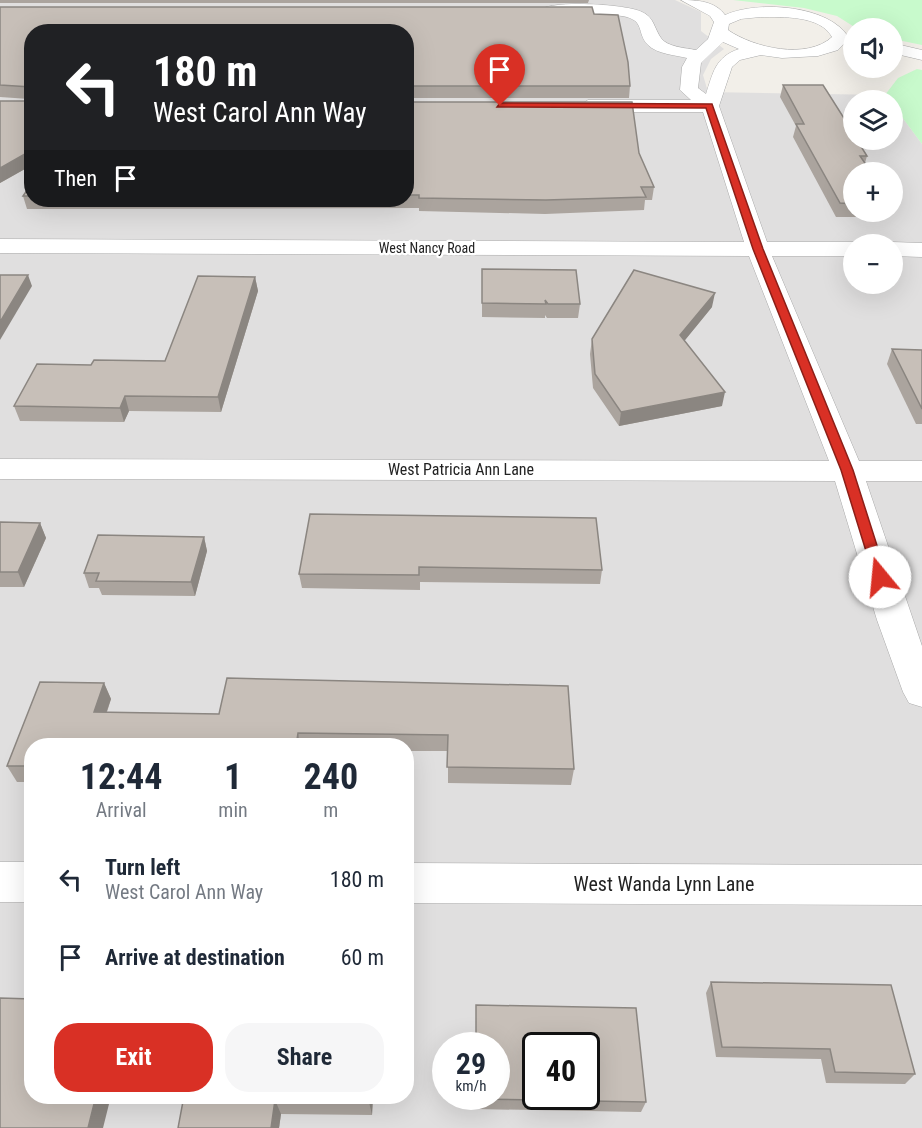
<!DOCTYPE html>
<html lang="en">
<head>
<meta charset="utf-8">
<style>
  body { margin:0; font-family:"Roboto Condensed",sans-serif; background:#f6f6f7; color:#1f2937; height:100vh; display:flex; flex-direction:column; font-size:22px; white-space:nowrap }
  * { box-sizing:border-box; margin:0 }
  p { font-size:20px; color:#747a83 }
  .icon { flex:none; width:33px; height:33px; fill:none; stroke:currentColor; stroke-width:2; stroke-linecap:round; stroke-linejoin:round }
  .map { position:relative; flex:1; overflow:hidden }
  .sheet { position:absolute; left:24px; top:738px; width:390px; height:366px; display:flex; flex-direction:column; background:#fff; border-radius:24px; box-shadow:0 6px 24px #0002 }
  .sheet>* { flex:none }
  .banner { position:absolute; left:24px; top:24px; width:390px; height:183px; border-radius:24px; box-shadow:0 6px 24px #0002; background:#202124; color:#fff; overflow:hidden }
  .fabs { position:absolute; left:843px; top:18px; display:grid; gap:12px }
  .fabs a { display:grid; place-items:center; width:60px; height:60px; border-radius:50%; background:#fff; box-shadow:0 6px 24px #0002; font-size:30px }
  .speed { position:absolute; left:432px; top:1032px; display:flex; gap:12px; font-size:30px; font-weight:700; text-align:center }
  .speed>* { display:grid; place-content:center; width:78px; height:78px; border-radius:50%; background:#fff; box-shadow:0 6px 24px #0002; line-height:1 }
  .speed small { font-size:15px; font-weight:400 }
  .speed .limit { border:3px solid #111; border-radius:9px; background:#fff; color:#111 }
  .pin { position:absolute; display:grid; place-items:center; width:51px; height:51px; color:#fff; margin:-62px -26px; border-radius:50% 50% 50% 0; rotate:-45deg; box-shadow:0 0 6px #0007 }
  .pin .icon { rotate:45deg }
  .me { position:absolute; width:66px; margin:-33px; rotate:343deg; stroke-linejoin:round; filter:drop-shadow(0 0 4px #0008) }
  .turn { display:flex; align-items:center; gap:21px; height:126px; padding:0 30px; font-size:27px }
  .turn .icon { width:78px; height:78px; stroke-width:2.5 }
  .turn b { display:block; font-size:42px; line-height:51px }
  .then { display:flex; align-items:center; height:57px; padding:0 30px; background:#0003; gap:12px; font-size:22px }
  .eta { display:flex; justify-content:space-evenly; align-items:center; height:102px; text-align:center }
  .eta b { font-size:36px; font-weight:700; line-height:42px }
  .button { display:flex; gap:12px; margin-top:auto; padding:12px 30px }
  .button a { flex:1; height:69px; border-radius:24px; background:#d93025; color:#fff; font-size:24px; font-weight:700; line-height:69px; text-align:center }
  .button a+a { background:#f6f6f7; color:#1f2937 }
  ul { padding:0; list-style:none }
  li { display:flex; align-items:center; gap:18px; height:78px; padding:0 30px }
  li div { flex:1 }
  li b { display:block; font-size:22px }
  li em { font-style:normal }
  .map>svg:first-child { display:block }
  .residential { fill:#e0dfdf; fill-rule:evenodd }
  .park { fill:#c8facc }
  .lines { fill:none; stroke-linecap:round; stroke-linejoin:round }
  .minor-casing { stroke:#a9a9a9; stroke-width:1 }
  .minor { fill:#fff; fill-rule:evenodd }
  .wall { fill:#aba49e }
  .shaded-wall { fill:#8b8681 }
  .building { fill:#c7bfb8; stroke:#8b8681; stroke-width:1.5; fill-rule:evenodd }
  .route { fill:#d93025; stroke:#8d1f18; stroke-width:1.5 }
  .labels { text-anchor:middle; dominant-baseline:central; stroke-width:4.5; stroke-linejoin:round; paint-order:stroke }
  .far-street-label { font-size:14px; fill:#222; stroke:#fff }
  .street-label { font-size:16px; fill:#222; stroke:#fff }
  .near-street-label { font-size:20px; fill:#222; stroke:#fff }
</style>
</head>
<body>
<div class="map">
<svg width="922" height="1128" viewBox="0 0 922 1128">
  <rect width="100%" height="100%" fill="#f2efe9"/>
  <path class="residential" d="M0,0H675L701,12V31L724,49L711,59L703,75L708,92L885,95L889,100H854V140H892L893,105L922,144V1128H0ZM32,32H406V200H32ZM854,172H892V212H854ZM854,244H892V284H854ZM32,746H406V1096H32ZM446,1046H496V1096H446ZM536,1046H586V1096H536Z"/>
  <g class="park">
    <path d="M733,0H922V45L893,39L892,28H856L837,16L804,8Z"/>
    <path d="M917,69L922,70V144L893,105L892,100L885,95L898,78Z"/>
  </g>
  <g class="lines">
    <defs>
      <g id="minor">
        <path d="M681,0C697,0 715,1 725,15C758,0 830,5 849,38L838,50L818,56L782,58L761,55L740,60L732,67L719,106L767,242H854L862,244H854V256H772L859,461H922V481H866L922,646V707L909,703L903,692L877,620L835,481L0,479V459L829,461L749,256L0,253V239L744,242L703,112H588L579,106L588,100H691L680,90L682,67L687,58C675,55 657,54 648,45C636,33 646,20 622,16C606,13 548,19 540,10C551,0 627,4 642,12C654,17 654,28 661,38C667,47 686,48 696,50L708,39L714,22L710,16ZM761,17C782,17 820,15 832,37C807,60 754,48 728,30L729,24L741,19ZM723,42L739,49C715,57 713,73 706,94L698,88L701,63Z"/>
        <path d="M892,43L922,50V60L892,53Z"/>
        <path d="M892,242L922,243V257L892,256V244H884Z"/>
        <rect x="0" y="862" width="32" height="40"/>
        <path d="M406,863L922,865V905L406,903Z"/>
      </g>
    </defs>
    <use href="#minor" class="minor-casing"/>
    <use href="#minor" class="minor"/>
  </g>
  <g class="wall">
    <path d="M0,0H589L588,3H0Z"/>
    <path d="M0,7L594,14L630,86L629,98H406V32H32V165L0,183V101H28L29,99L0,97Z"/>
    <path d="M783,85L867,156L865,163L854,172V212H888L886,217H836L793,137L796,126L780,97Z"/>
    <path d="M406,102L639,153L654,187L652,200H645L644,210L545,214L419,211V208L27,209L23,196L32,183V200H406Z"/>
    <path d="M482,269L580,304L578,318H547L545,315V318L482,317Z"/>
    <path d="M255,277L258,291L221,412L129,411L124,422L20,421L14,406L91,365L165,361Z"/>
    <path d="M712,307L684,341L722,406L619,426L593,388L590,354L592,339Z"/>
    <path d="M892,349L922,350V424H916L887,364Z"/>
    <path d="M596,518L602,570L600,584L420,582V590L302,588L299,574Z"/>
    <path d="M0,522L40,523L46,538L24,587H0Z"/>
    <path d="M204,537L207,551L195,596L102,595L99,588H89L84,573Z"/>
    <path d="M227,678L568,686L574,769L571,785L448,783V751H406V746H32V782H17L7,766L40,682L104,683L111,699L107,712L219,714Z"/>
    <path d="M711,982L915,1074L905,1084L826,1083L821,1059L716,1057L706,993Z"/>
    <path d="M184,1096H373L372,1115L281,1114L279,1128H178Z"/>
    <path d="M475,1096L646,1102L641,1112L475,1109Z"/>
  </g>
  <g class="shaded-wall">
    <path d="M32,150V165L0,183V168Z"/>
    <path d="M28,275L32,286L0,340V322Z"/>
    <path d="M255,277L258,291L221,412L218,397Z"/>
    <path d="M715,293L712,307L677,350L680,335Z"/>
    <path d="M725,392L722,406L619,426L621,412Z"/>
    <path d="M125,396L129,411L124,422L120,408Z"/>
    <path d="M40,523L46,538L24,587L18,572Z"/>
    <path d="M204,537L207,551L195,596L191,582Z"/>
    <path d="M104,683L111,699L101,728L94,712Z"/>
    <path d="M298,733L300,746H296Z"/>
    <path d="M96,1096H111L103,1128H88Z"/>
    <path d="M369,1096H373L372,1115L369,1102Z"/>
    <path d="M275,1100L281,1114L279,1128H271Z"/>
  </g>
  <g class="building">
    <path d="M0,7H592L594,14L618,15L628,62L630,86H406V32H32V150L0,168V101H28L31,87L0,85Z"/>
    <path d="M783,85H823L854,134V140H857L867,156H860L871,172H854V204L840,203L796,124H804Z"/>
    <path d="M406,102H632L639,153L654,187H641L646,197L546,200L419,198V195H406Z"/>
    <path d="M32,183V196H23Z"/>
    <path d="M482,269L576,270L580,304H548L545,300L546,304L482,303Z"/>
    <path d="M634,270L715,293L680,335L725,392L621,412L595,374L592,339Z"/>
    <path d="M0,275H28L0,322Z"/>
    <path d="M198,276L255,277L218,397L125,396L120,408L14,406L37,364L91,365L94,360L165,361Z"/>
    <path d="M892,349L922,350V409Z"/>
    <path d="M310,514L596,518L602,570L419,567V575L299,574Z"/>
    <path d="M0,522L40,523L18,572H0Z"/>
    <path d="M98,535L204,537L191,582L96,581L99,573H84Z"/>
    <path d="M227,678L568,686L574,769L447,767L448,735L298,733L296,746H32V766H7L40,682L104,683L94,712L219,714Z"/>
    <path d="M711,982L891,985L915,1074L835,1072L830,1049L722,1047Z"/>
    <path d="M0,998L32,999V1096H96L88,1128H0Z"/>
    <path d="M476,1005L636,1008L646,1102L476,1099V1096H496V1046H476ZM536,1046H586V1096H536Z"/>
    <path d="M184,1096H369V1102L275,1100L271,1128H178Z"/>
  </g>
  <path class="route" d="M500,103L712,104L763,249L853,470L887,577L885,580L880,582L874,577L841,470L753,249L706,108L497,107Z"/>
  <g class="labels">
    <g class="far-street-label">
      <text x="427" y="248">West Nancy Road</text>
    </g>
    <g class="street-label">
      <text x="461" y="469">West Patricia Ann Lane</text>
    </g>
    <g class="near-street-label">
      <text x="664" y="884">West Wanda Lynn Lane</text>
    </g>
  </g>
</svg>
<div class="fabs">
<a><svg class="icon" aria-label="sound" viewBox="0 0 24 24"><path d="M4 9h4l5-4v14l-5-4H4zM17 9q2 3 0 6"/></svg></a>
<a><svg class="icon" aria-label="layers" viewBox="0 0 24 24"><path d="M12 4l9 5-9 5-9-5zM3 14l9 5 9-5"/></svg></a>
<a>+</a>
<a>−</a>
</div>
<div class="speed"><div>29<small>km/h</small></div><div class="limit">40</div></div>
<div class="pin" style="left:500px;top:106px;background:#d93025"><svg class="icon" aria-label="arrive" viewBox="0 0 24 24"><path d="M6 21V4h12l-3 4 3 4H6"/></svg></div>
<svg class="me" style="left:880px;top:577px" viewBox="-20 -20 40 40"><circle r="19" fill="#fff"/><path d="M0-13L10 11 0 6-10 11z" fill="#d93025"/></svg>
<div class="banner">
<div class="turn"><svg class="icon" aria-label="left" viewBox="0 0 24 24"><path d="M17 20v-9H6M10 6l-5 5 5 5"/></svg><div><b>180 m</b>West Carol Ann Way</div></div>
<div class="then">Then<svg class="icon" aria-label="arrive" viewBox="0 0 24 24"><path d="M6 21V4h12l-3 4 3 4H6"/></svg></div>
</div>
<section class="sheet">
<div class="eta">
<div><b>12:44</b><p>Arrival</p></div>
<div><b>1</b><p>min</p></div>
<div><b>240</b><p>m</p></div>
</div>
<ul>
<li><svg class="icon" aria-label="left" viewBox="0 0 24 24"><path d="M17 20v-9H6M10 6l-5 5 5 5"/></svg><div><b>Turn left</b><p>West Carol Ann Way</p></div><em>180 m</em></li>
<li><svg class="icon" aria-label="arrive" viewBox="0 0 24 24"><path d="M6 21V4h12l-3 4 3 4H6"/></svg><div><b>Arrive at destination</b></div><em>60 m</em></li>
</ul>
<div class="button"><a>Exit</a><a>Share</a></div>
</section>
</div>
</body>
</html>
